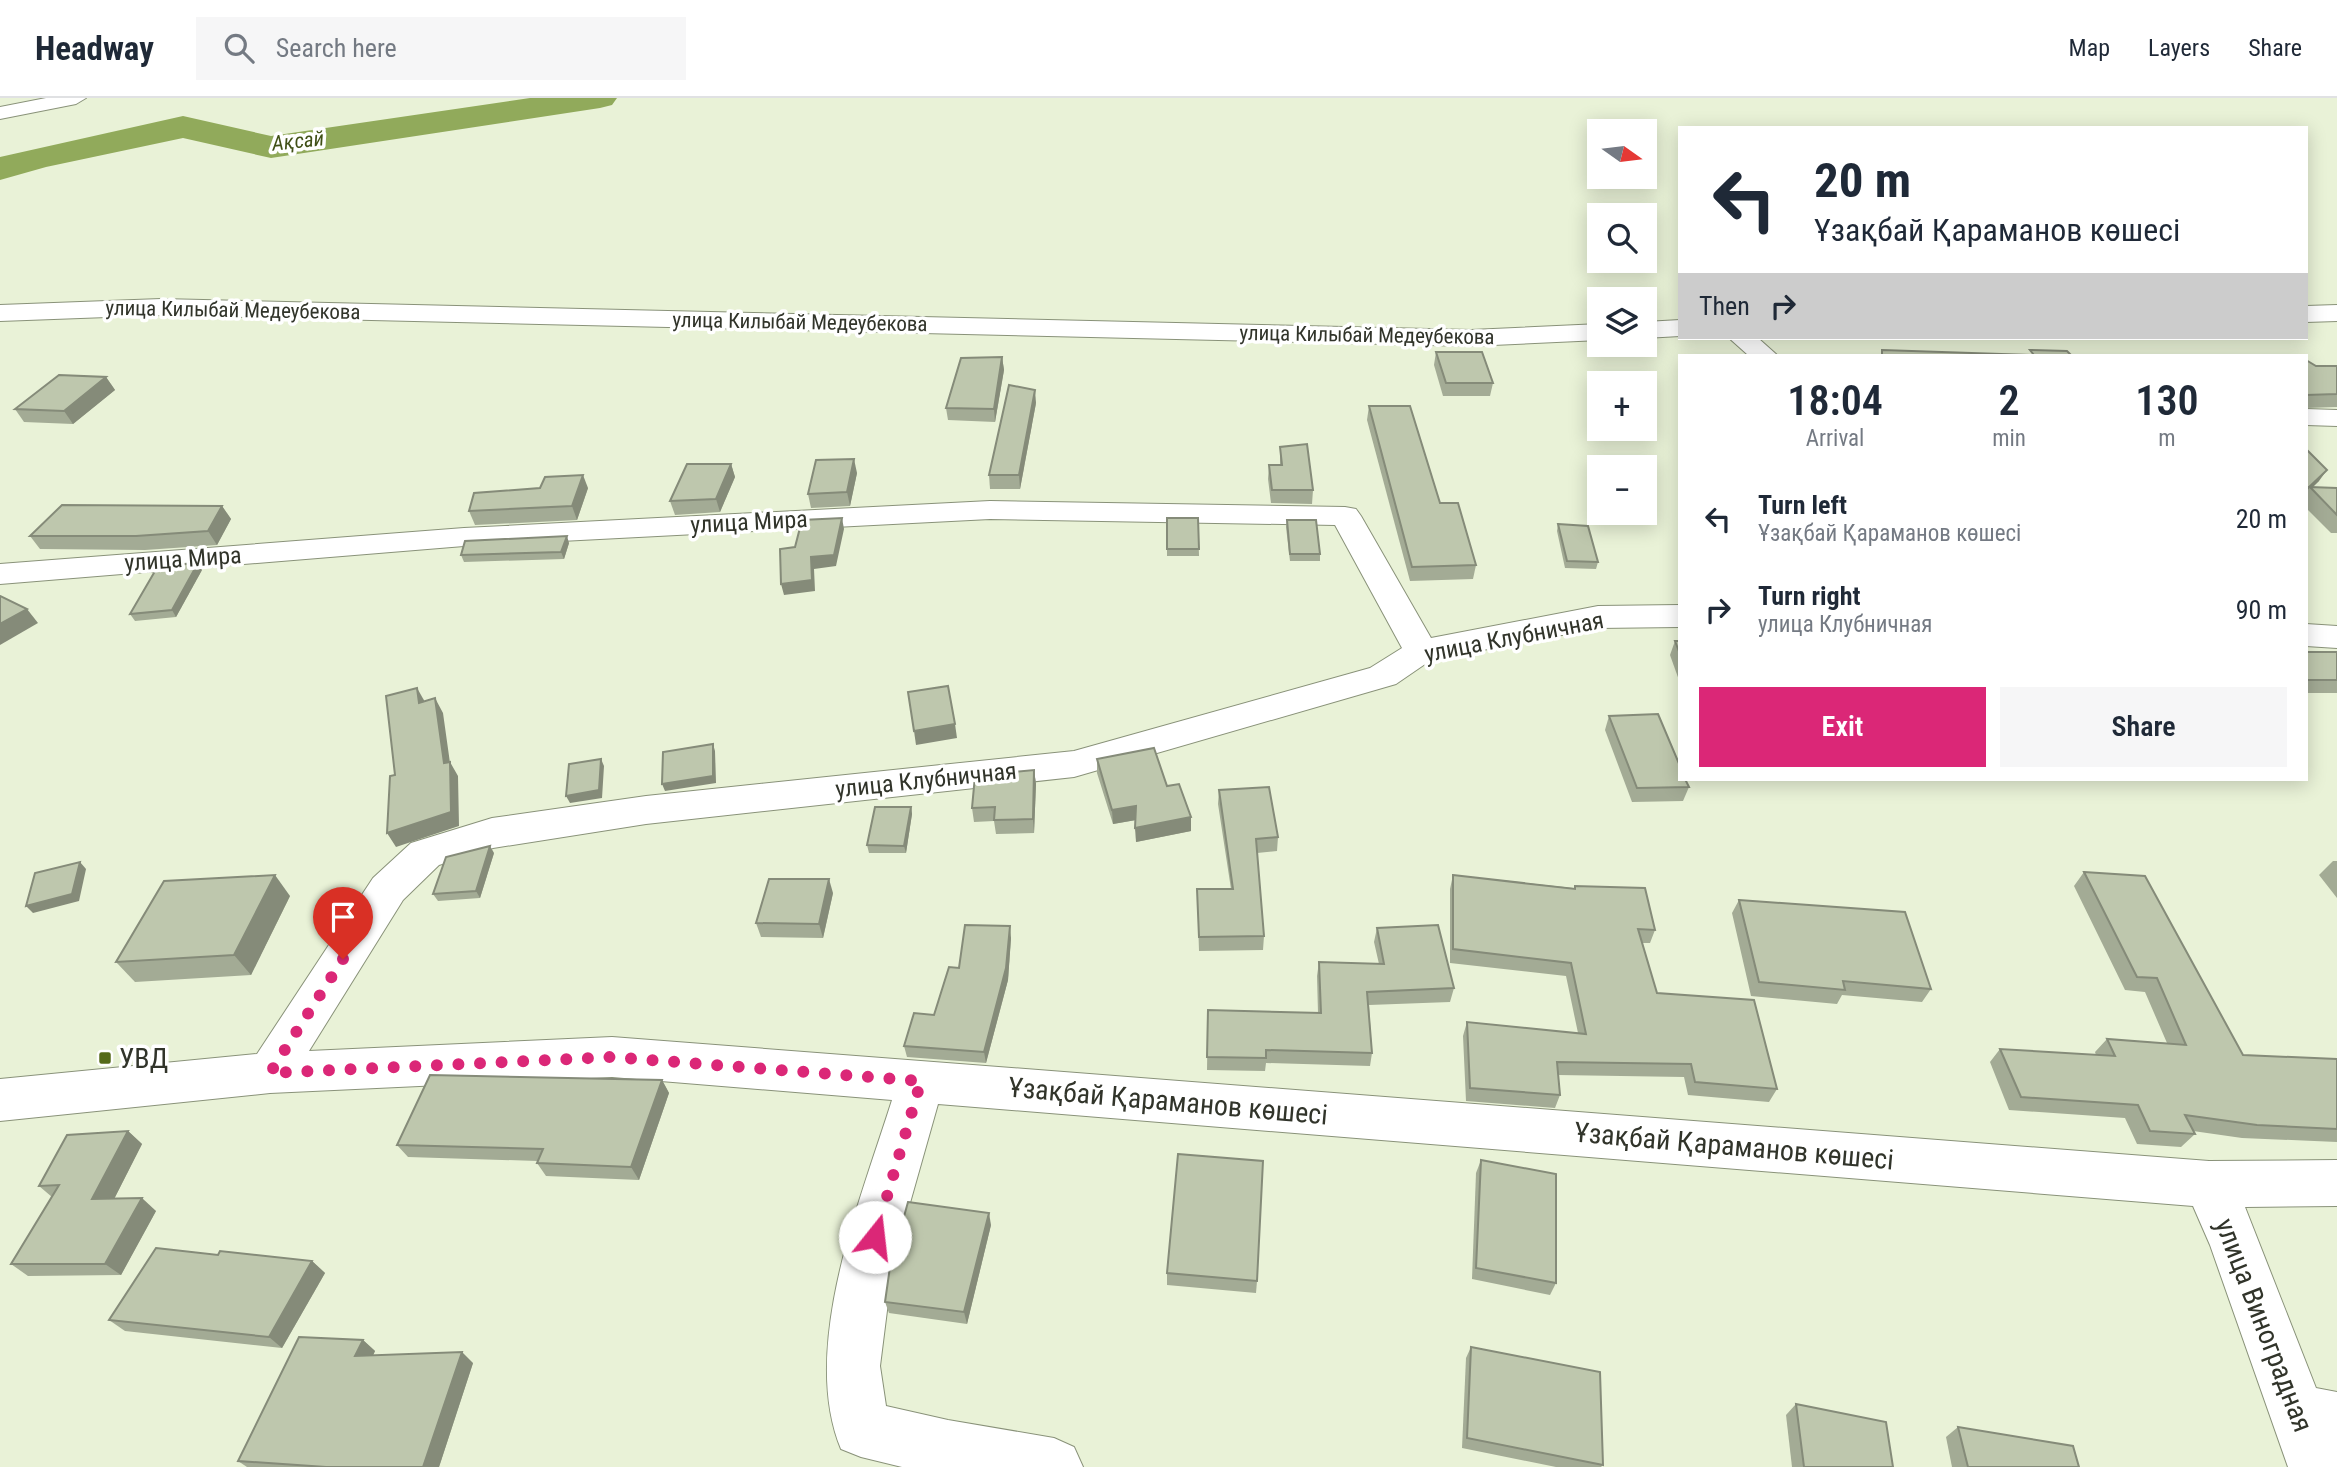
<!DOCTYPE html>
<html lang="en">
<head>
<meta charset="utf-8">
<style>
  body { margin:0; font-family:"Roboto Condensed",sans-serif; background:#f6f6f7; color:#1f2937; height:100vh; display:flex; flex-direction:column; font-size:26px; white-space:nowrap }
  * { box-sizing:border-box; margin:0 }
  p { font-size:23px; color:#747a83 }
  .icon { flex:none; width:38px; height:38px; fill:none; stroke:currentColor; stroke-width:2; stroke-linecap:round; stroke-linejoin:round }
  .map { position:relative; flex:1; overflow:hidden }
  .drawer { position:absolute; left:1678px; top:256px; width:630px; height:427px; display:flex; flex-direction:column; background:#fff; border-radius:0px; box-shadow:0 4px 18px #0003 }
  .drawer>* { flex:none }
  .hud { position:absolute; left:1678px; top:28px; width:630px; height:214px; border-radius:0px; box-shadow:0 4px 18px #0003; background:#fff; color:#1f2937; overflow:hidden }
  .needle { width:46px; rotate:104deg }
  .fabs { position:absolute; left:1587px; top:21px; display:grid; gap:14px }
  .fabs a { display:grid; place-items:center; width:70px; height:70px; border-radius:0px; background:#fff; box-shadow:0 4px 18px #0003; font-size:35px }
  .pin { position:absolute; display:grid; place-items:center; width:60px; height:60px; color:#fff; margin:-72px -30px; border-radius:50% 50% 50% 0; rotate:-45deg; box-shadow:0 0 7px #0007 }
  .pin .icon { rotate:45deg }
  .me { position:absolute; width:77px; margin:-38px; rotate:16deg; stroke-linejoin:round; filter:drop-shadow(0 0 5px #0008) }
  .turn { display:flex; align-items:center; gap:24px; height:147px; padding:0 21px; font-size:32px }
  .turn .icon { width:91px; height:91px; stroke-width:2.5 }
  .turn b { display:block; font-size:49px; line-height:60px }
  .then { display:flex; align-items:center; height:66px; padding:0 21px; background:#0003; gap:14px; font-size:26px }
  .eta { display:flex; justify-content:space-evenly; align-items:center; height:119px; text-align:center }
  .eta b { font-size:42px; font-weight:600; line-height:49px }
  .cta { display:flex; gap:14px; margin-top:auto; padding:14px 21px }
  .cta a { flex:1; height:80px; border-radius:0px; background:#db2777; color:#fff; font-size:28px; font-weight:600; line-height:80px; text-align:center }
  .cta a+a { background:#f6f6f7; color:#1f2937 }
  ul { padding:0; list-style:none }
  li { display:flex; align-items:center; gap:21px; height:91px; padding:0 21px }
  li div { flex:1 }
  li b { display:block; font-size:26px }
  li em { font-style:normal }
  header { display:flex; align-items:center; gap:42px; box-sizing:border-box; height:98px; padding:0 35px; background:#fff; border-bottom:2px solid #e0e1e3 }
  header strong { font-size:33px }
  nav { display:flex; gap:38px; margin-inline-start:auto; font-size:24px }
  .search { width:490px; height:63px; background:#f6f6f7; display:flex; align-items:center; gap:18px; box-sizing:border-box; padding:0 24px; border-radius:0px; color:#747a83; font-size:26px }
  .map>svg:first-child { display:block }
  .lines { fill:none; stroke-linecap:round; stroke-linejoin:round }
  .river { fill:#91aa5b; fill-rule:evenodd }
  .minor-casing { stroke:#899279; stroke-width:2 }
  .major-casing { stroke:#899279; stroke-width:2 }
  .minor { fill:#fff; fill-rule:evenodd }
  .major { fill:#fff; fill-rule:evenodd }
  .wall { fill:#a3ab95 }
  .shaded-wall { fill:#858b79 }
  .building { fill:#bec7ad; stroke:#858b79; stroke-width:2 }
  .route { stroke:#db2777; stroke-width:12; stroke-dasharray:0 21.6 }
  .poi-dot { fill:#556a19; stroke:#fff; stroke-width:2.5 }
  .labels { text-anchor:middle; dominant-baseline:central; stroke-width:7; stroke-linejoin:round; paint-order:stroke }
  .far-water-label { font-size:21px; font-style:italic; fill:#405017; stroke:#fff }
  .far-street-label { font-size:21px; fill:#31342a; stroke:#fff }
  .street-label { font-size:24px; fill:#31342a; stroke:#fff }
  .near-poi-label { font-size:28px; fill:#31342a; stroke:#fff; text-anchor:start }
  .near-street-label { font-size:28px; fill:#31342a; stroke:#fff }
</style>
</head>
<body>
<header>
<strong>Headway</strong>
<div class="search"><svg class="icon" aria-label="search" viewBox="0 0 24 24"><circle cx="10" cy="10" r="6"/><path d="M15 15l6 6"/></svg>Search here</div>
<nav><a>Map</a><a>Layers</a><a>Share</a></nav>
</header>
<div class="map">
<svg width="2337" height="1369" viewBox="0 0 2337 1369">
  <rect width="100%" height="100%" fill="#e9f2d7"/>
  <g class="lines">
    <path class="river" d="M530,0H617L612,7L600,10L271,60L183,40L46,69L0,82V59L183,18L271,38Z"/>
    <defs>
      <g id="minor">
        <path d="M46,0H86L76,6L0,21V9Z"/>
        <path d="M1729,240H1758L1777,257H1748Z"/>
        <path d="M2306,311L2337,312V328L2306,327Z"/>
        <path d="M990,403L1345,409L1356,411L1361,418L1431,540L1598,508L1680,507V529L1598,530L1431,562L1396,586L1074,679L646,726L493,750L439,767L403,802L309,953L612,939L2209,1063L2337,1062V1108L2245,1109L2316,1290L2337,1294V1369H2288L2210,1147L2193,1108L938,1006L893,1165L880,1268L886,1308L948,1322L1054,1340L1074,1349L1083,1369H902L861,1359L841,1351C799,1250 861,1101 892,1002L612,979L270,995L0,1023V981L257,956L373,780L411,745L492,720L646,698L1074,653L1370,570L1402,550L1335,427L990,421L464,448L0,486V466L464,430Z"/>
        <path d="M2306,526L2337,528V550L2306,548Z"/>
      </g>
      <g id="major">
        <path d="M161,201L1471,232L1600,226V242L1471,248L161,217L0,223V207Z"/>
        <path d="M2337,207V223L2306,224V208Z"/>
        <path d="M1680,222V238L1645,240V224Z"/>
      </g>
    </defs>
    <use href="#minor" class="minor-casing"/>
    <use href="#major" class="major-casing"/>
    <use href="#minor" class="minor"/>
    <use href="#major" class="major"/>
  </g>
  <g class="wall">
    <path d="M1436,254L1493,285L1490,298H1443L1434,267Z"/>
    <path d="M1002,259L1004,272L995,324L948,322L946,310Z"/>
    <path d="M2306,262L2316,268H2337V309L2306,310Z"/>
    <path d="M106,279L115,292L73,326L24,324L15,311Z"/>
    <path d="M1036,305L1020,391H990L989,377Z"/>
    <path d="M1369,308L1440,405L1476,467L1473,481L1410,483L1367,322Z"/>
    <path d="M1280,349L1313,392L1312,406L1271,405L1268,381L1269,367H1280Z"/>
    <path d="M2306,351L2319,383L2312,389L2337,390V435H2331L2306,410Z"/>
    <path d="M731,366L735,379L720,414L675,417L670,403Z"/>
    <path d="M857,375L850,408L811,410L808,396Z"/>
    <path d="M588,390L577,422L475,427L469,413Z"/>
    <path d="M222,408L231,421L217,447L145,452L40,451L30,438Z"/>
    <path d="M1167,420H1198L1199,458H1167Z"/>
    <path d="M1287,422L1320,456V463H1290L1286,429Z"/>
    <path d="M1558,426L1598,464L1596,471L1565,470L1557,433Z"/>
    <path d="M569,445L564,461L464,464L461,457Z"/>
    <path d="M202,472L176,519L135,523L130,516Z"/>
    <path d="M1675,543H1680V585L1670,557Z"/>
    <rect x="2306" y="554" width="31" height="41"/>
    <path d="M1609,618L1689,689L1683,703L1632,704L1605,632Z"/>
    <path d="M1097,661L1167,688L1191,719V733L1136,744V722L1113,726L1097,675Z"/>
    <path d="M1034,672L1036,686L1034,735L996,736L994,723L974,724L972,710Z"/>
    <path d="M1219,692L1278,739L1277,753L1257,755L1264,838L1263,852L1199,853L1197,791H1231L1218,706Z"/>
    <path d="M911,709L912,716L906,755H869L867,747Z"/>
    <path d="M494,755L480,800L438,803L433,796Z"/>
    <path d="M2333,763H2337V800L2319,777Z"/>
    <path d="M2084,774L2243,957L2337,961V1044L2242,1040L2193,1033L2195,1036L2181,1049L2137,1046L2125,1020L2009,1012L1990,964L2000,951L2096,957L2095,954L2107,941L2167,945L2145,894L2125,892L2074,788Z"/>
    <path d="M1453,777L1574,790L1575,788L1655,832L1650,845H1642L1657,895L1777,991L1769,1004L1688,997L1684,979L1558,977L1560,997L1555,1010L1466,1003L1463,938L1467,924L1578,935L1566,878L1450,865V791Z"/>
    <path d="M833,795L823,840L761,839L756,825Z"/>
    <path d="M290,798L251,877L135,884L116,864Z"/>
    <path d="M1739,802L1931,891L1922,904L1842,897L1837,906L1751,898L1732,815Z"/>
    <path d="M1377,830L1454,890L1450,904L1369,907L1372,955L1370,968L1266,965L1265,973L1207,972L1208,912L1318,915L1317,878L1319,864L1379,866L1374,844Z"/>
    <path d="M1011,840L1008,882L986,965L907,959L904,948L934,917L959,870Z"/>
    <path d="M662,982L669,995L639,1082L546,1078L537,1065L538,1063L408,1059L397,1047Z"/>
    <path d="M128,1033L142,1046L114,1101L156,1113L121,1177L28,1178L11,1166L52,1099L39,1088Z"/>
    <path d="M1481,1062L1556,1185L1550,1197L1472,1181L1476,1075Z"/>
    <path d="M991,1127L967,1226L889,1215L885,1204Z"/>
    <path d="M218,1157L312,1163L325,1175L282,1250L125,1233L109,1222Z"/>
    <path d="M1167,1175L1257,1183L1256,1195L1167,1187Z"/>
    <path d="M363,1242L375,1253L373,1257L473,1265L439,1369H247L238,1363Z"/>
    <path d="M1471,1249L1603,1367L1601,1369H1556L1462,1350L1466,1260Z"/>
    <path d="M1796,1306L1893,1369H1792L1786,1317Z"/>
    <path d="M1958,1329L2079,1369H1952L1946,1339Z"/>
  </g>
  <g class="shaded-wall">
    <path d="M1002,259L1004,272L995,324L994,311Z"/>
    <path d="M106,279L115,292L73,326L64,313Z"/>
    <path d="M1035,292L1036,305L1020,391L1019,377Z"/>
    <path d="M854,361L857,375L850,408L847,394Z"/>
    <path d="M731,366L735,379L720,414L716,401Z"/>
    <path d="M2327,372L2319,383L2311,391L2310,389L2306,394L2307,391Z"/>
    <path d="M583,377L588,390L577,422L572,408Z"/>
    <path d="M222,408L231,421L217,447L208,433Z"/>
    <path d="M842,420L844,431L836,468L814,471L815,493L784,497L781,486L811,459Z"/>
    <path d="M567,438L569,445L564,461L561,454Z"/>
    <path d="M198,465L202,472L176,519L172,512Z"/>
    <path d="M27,511L38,525L0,547V526Z"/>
    <path d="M417,590L425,604L419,605Z"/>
    <path d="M435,600L443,615L450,665V664L458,678L459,728L396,749L387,735L444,665Z"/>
    <path d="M955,626L957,640L916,647L914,633Z"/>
    <path d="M713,646L715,653L716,685L665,693L662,686Z"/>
    <path d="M601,661L604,668L602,700L570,705L566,698Z"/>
    <path d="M1034,672L1036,686L1034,735L1033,721Z"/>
    <path d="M1136,708V722L1113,726L1112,712Z"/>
    <path d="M911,709L912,716L906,755L904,748Z"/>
    <path d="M1191,719V733L1136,744L1135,730Z"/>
    <path d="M490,748L494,755L480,800L476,793Z"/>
    <path d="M80,764L86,771L79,803L33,815L26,808Z"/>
    <path d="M275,777L290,798L251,877L234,857Z"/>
    <path d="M829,781L833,795L823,840L819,826Z"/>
    <path d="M1010,828L1011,840L1008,882L986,965L984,954Z"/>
    <path d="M662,982L669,995L639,1082L631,1069Z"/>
    <path d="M128,1033L142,1046L108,1113L92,1101Z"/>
    <path d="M142,1100L156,1113L121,1177L105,1166Z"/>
    <path d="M989,1115L991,1127L967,1226L964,1214Z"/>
    <path d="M312,1163L325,1175L282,1250L269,1239Z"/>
    <path d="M363,1242L375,1253L368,1269L355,1258Z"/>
    <path d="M462,1254L473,1265L439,1369H423Z"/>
  </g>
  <g class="building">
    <path d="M1882,252L2031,257H1882Z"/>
    <path d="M2030,252L2067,253L2071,257H2034Z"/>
    <path d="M1436,254H1482L1493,285H1446Z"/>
    <path d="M1002,259L994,311L946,310L961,260Z"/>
    <path d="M2306,262L2316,268H2337V296L2306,297Z"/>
    <path d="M59,277L106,279L64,313L15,311Z"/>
    <path d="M1009,287L1035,292L1019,377H989Z"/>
    <path d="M1369,308H1410L1440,405H1458L1476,467L1412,469Z"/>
    <path d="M1307,346L1313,392H1272L1269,367H1282L1280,349Z"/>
    <path d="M2306,351L2327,372L2307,391H2306Z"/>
    <path d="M854,361L847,394L808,396L816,362Z"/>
    <path d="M687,366H731L716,401L670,403Z"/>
    <path d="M583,377L572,408L469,413L474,395L540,390L545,379Z"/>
    <path d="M2310,389L2337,390V417Z"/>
    <path d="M62,407L222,408L208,433L136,438H30Z"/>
    <path d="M842,420L834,457L811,459L812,482L781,486L780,451L795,449L802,422Z"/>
    <path d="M1167,420H1198L1199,451H1167Z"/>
    <path d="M1287,422H1316L1320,456H1290Z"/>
    <path d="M1558,426L1588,428L1598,464L1567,463Z"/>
    <path d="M567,438L561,454L461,457L465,443Z"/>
    <path d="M198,465L172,512L130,516L158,468Z"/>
    <path d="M0,498L27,511L0,526Z"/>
    <path d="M1675,543H1680V556Z"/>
    <rect x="2306" y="554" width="31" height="28"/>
    <path d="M948,588L955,626L914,633L908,594Z"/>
    <path d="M417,590L419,605L435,600L444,665L450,664L451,714L387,735L390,678L395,677L386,598Z"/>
    <path d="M1658,616L1680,668V681H1685L1689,689L1637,690L1609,618Z"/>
    <path d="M713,646V678L662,686L663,654Z"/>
    <path d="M1154,650L1167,688L1179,686L1191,719L1135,730L1136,708L1112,712L1097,661Z"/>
    <path d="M601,661L599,692L566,698L569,666Z"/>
    <path d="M1034,672L1033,721L994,722L995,709L972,710L975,678Z"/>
    <path d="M1269,689L1278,739L1256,741L1264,838L1199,839L1197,791H1233L1219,692Z"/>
    <path d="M875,709H911L904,748L867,747Z"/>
    <path d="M490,748L476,793L433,796L446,759Z"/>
    <path d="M80,764L72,796L26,808L35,775Z"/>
    <path d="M2084,774L2145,778L2243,957L2337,961V1031L2257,1027L2185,1017L2195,1036L2150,1033L2138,1007L2021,999L2000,951L2115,958L2107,941L2186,947L2157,880L2137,879Z"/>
    <path d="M275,777L234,857L116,864L164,783Z"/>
    <path d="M1453,777L1575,791V788L1645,790L1655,832L1638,831L1657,895L1754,902L1777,991L1695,984L1691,966L1557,964L1560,997L1470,990L1467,924L1586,936L1571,865L1453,851Z"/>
    <path d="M769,781H829L819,826L756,825Z"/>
    <path d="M1739,802L1905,814L1931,891L1843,883L1845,892L1759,884Z"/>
    <path d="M965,827L1010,828L1006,870L984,954L904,948L914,915L934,917L949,869L959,870Z"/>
    <path d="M1438,827L1454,890L1367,894L1372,955L1266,952V960L1207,959L1208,912L1321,915L1319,864L1384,866L1377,830Z"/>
    <path d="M430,977L662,982L631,1069L537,1065L543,1051L397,1047Z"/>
    <path d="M128,1033L92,1101L142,1100L105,1166H11L59,1087L39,1088L67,1037Z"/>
    <path d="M1178,1056L1263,1063L1257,1183L1167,1175Z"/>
    <path d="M1481,1062L1556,1076V1185L1476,1170Z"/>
    <path d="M908,1104L989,1115L964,1214L885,1204L890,1169Z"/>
    <path d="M156,1150L218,1157L220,1153L312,1163L269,1239L109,1222Z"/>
    <path d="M299,1239L363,1242L355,1258L462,1254L423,1369H326L238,1363Z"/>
    <path d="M1471,1249L1600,1274L1603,1367L1467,1340Z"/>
    <path d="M1796,1306L1886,1324L1893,1369H1804Z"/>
    <path d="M1958,1329L2073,1348L2079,1369H1968Z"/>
  </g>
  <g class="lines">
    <path class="route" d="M343,861L270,975L612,959L921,983L875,1139"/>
  </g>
  <rect class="poi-dot" x="98" y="953" width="14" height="14" rx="3.5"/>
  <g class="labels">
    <g class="far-water-label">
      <text transform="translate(298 43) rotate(-6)">Ақсай</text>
    </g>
    <g class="far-street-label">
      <text transform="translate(233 212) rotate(1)">улица Килыбай Медеубекова</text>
      <text transform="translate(800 224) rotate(1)">улица Килыбай Медеубекова</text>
      <text transform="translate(1367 237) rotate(1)">улица Килыбай Медеубекова</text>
    </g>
    <g class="street-label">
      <text transform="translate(749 424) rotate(-3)">улица Мира</text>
      <text transform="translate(183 461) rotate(-4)">улица Мира</text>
      <text transform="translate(1514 539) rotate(-11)">улица Клубничная</text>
      <text transform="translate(926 682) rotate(-6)">улица Клубничная</text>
    </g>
    <g class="near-poi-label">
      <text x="119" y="960">УВД</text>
    </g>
    <g class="near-street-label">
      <text transform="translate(1168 1003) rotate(5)">Ұзақбай Қараманов көшесі</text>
      <text transform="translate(1734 1048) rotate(5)">Ұзақбай Қараманов көшесі</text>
      <text transform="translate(2264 1227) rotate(69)">улица Виноградная</text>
    </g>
  </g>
</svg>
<div class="fabs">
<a><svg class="needle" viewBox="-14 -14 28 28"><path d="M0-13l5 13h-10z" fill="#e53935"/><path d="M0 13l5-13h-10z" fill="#747a83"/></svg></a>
<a><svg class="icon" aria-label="search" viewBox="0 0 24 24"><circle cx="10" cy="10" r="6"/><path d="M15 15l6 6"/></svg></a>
<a><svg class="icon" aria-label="layers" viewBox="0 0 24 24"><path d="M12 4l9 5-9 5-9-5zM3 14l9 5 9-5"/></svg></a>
<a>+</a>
<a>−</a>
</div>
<div class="pin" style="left:343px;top:861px;background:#d93025"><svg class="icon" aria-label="arrive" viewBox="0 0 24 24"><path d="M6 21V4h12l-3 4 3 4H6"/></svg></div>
<svg class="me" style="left:875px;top:1139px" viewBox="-20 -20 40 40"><circle r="19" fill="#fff"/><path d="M0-13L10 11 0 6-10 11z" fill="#db2777"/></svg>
<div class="hud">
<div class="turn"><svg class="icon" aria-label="left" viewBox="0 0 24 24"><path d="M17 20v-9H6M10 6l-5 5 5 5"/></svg><div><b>20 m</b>Ұзақбай Қараманов көшесі</div></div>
<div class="then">Then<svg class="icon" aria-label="right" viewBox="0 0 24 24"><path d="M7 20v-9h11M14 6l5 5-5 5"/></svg></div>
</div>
<section class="drawer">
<div class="eta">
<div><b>18:04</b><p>Arrival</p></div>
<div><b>2</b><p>min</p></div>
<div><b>130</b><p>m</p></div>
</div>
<ul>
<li><svg class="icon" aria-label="left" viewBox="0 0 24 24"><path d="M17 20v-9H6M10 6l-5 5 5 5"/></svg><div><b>Turn left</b><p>Ұзақбай Қараманов көшесі</p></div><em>20 m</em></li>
<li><svg class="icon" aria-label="right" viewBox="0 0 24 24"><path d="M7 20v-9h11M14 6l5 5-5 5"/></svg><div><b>Turn right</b><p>улица Клубничная</p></div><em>90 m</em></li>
</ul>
<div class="cta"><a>Exit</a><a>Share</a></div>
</section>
</div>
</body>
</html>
